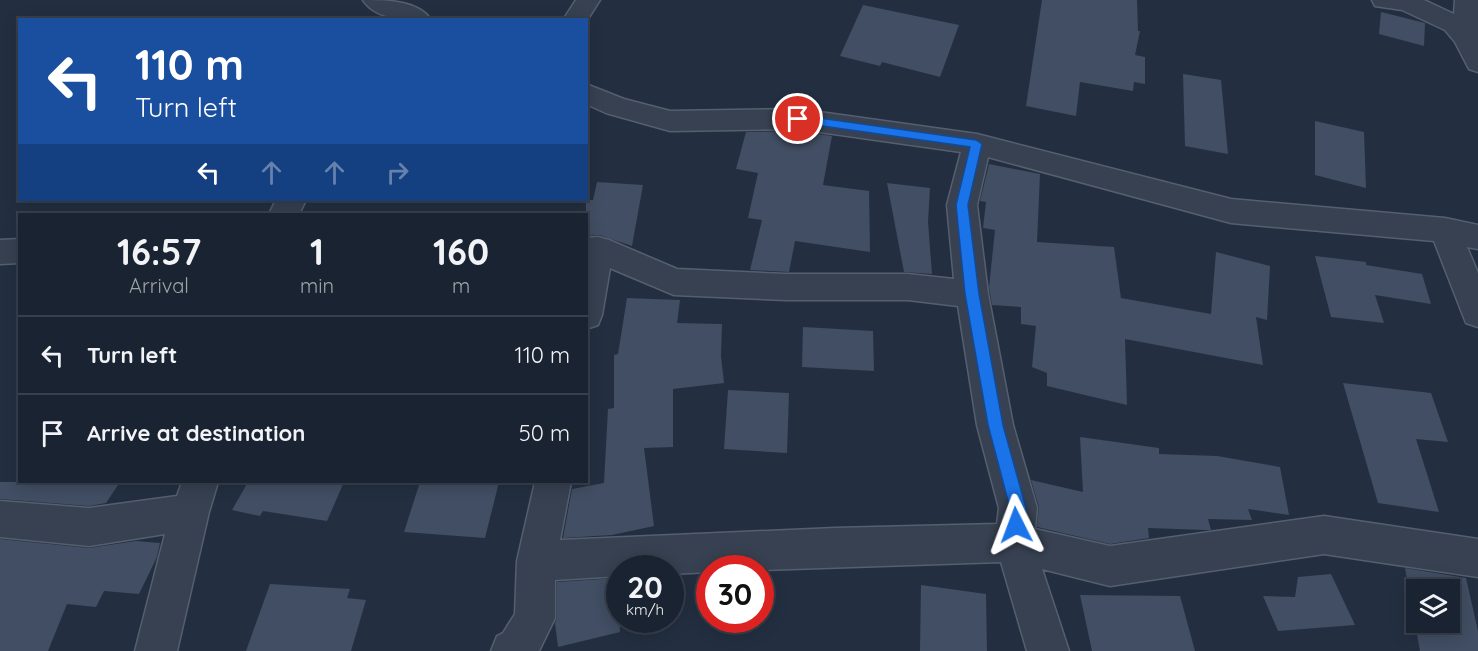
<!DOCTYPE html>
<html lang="en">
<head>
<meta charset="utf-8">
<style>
  body { margin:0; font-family:Quicksand,sans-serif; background:#232b39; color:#f1f3f6; height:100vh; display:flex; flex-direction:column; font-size:22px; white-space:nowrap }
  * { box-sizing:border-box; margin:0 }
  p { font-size:20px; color:#9fa4ab }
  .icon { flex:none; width:33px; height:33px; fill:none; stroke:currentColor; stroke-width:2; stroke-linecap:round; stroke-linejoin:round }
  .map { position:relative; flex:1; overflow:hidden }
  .panel { position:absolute; left:18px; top:213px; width:570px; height:270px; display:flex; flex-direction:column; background:#1a2331; border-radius:0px; box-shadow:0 3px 15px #0003,0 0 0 2px #38404d }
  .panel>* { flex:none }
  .hud { position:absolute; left:18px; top:18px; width:570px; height:183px; border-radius:0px; box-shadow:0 3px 15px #0003,0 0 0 2px #38404d; background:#1a4fa0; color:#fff; overflow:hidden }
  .controls { position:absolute; left:1406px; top:579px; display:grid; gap:12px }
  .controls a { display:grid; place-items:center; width:54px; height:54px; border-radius:0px; background:#1a2331; box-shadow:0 3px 15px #0003,0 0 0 2px #38404d; font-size:30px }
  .speed { position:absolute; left:606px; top:555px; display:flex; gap:12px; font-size:30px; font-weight:700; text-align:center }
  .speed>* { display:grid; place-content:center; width:78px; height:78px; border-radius:50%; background:#1a2331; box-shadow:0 3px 15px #0003,0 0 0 2px #38404d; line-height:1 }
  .speed small { font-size:15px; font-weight:400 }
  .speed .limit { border:9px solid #d22; background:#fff; color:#111 }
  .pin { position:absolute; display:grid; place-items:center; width:51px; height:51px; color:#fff; margin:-26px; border:3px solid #fff; border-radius:50%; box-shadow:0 2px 6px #0007 }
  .me { position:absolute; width:66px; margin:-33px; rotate:357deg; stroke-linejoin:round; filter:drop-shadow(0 0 4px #0008) }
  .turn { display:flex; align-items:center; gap:21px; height:126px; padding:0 18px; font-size:27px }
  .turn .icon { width:78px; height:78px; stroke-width:2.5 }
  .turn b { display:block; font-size:42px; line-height:51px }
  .lanes { display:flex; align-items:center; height:57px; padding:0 18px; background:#0003; justify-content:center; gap:30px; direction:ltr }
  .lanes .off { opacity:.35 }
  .eta { display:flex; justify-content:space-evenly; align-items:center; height:102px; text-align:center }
  .eta b { font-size:36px; font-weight:700; line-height:42px }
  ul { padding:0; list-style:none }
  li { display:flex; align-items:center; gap:18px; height:78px; padding:0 18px; border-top:2px solid #38404d }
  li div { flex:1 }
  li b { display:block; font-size:22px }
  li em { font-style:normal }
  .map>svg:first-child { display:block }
  .building { fill:#414e63; fill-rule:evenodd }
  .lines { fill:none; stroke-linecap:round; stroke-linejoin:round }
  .minor-casing { stroke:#555f6e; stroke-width:3 }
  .minor { fill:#374151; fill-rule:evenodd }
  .route { fill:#1a73e8; stroke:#114b97; stroke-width:1.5 }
</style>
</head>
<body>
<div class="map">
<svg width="1478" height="651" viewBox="0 0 1478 651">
  <rect width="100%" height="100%" fill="#232f41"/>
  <g class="building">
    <path d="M1042,0H1137L1138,31H1140L1135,55L1145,57V84L1134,82L1133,91L1080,82L1076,116L1026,106Z"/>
    <path d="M863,5L959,25L940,77L882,62L880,66L840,56Z"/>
    <path d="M1381,12L1425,23L1424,46L1379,34Z"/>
    <path d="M1183,74L1221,80L1228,154L1185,146Z"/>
    <path d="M1315,121L1364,132L1366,188L1315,175Z"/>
    <path d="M798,131L832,136L823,185L869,191L870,252L795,241L789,272L750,270L762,220L748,218L758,173L736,169L746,132Z"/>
    <path d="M989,164L1040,174L1037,242L1114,247L1121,298L1211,314L1216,252L1270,266L1267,320L1256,317L1263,365L1125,339L1127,405L1047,386V373L1032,367L1036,326L1021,324V307L992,305L989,287L995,230L983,228L986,202L980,201Z"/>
    <path d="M597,182L643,185L632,246L599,235L586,236V200H593Z"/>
    <path d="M887,183L930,188L928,222L932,274L904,272Z"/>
    <path d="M1315,256L1366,262V265L1422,274L1431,304L1375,295L1384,323L1331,317Z"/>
    <path d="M627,298L680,300L677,323L722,324L721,356L724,383L673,389V447L644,448L654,526L612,535L563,538L572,489L604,483L608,409L614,408V355L618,354Z"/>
    <path d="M803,327L873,331L874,371L802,367Z"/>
    <path d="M1343,383L1431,393L1448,442L1416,439L1439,512L1378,503Z"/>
    <path d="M728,390L789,393L787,453L724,449Z"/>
    <path d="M1080,437L1159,448V454L1217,456L1280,467L1289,515L1248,509L1252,520L1208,519L1211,530H1206L1148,528L1149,538L1110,544L1037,527L1039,507L1031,480L1083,492Z"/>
    <path d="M0,482H120L106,503L89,506L0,499Z"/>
    <path d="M248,482H344L327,521L263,511L260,516L232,510Z"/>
    <path d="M420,482H499L485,538L404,532Z"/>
    <path d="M0,539L89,548L136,541L160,543L157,557L139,594L104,591L96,607L67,604L48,651H0Z"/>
    <path d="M1405,568L1466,578L1478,631V651H1420ZM1416,590H1449V622H1416Z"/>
    <path d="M1331,574L1355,625L1278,631L1263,596L1295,597L1298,577Z"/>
    <path d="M618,578L620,632L558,647L555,623L557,618V582Z"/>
    <path d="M270,584L350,589L347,598L366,600L351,651H246Z"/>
    <path d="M921,585L986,594L987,651H920Z"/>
    <path d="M1080,595L1180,596L1195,651H1092Z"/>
  </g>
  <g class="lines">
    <defs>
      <g id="minor">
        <path d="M363,0C383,0 419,0 431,20C410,20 376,21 363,0Z"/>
        <path d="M576,0H600L586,22V20H563Z"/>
        <path d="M1372,0H1424L1454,14L1455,0H1478V72L1469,69L1455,42L1445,30L1402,10L1375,6Z"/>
        <path d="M586,84L624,99L670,111L798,109L977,134L1231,199L1445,218L1478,225V249L1467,247L1478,273V327L1466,323L1434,241L1231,223L988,157L977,205L988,294L1013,425L1037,508L1035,529L1110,546L1324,516L1478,539V577L1324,554L1110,586L1042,569L1069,651H1027L1001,562L760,570L710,568V572L670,574V568H620V576L555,580V618L539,651H491L497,636L503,633L515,614L517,561L535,482H571L560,540L835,528L997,524L999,508L977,425L958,306L908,300H786L674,295L610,268L602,315L598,325L586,329V238L598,237L609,240L677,269L786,274H908L954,279L947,205L961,152L798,129L670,131L606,113L586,104Z"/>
        <path d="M276,200H306L299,214H269Z"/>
        <path d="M20,239V263L0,264V240Z"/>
        <path d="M182,482H218L209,512L177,651H135L165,534L89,546L0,537V501L89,508L177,496Z"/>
      </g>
    </defs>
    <use href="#minor" class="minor-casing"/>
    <use href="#minor" class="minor"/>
  </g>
  <path class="route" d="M798,115L976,140L982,144L968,205L979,294L1003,425L1026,508L1021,531L1016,533L1010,531L1008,525L1010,508L988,425L965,294L956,205L970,147L794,122V116Z"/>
</svg>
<div class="controls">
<a><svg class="icon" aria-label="layers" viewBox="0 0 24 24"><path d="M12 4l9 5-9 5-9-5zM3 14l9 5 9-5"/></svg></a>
</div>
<div class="speed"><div>20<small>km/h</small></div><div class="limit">30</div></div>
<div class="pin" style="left:798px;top:119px;background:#d93025"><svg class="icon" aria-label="arrive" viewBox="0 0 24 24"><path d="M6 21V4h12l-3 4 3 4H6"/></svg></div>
<svg class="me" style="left:1016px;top:525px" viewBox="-20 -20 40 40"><path d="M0-17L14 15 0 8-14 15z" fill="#1a73e8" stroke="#fff" stroke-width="4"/></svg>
<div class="hud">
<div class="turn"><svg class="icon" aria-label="left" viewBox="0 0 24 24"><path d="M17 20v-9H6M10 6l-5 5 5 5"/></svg><div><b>110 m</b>Turn left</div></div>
<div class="lanes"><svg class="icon" aria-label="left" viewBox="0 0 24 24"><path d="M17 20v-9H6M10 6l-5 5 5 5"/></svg><svg class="icon off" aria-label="ahead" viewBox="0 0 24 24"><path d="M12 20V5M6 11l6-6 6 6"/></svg><svg class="icon off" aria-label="ahead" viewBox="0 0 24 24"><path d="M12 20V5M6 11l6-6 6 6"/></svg><svg class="icon off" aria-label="right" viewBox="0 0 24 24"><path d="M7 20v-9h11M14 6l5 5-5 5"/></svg></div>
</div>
<section class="panel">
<div class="eta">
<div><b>16:57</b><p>Arrival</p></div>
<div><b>1</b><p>min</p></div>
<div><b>160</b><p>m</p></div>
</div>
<ul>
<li><svg class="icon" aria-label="left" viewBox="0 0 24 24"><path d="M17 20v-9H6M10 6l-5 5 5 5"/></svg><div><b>Turn left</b></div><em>110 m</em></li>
<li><svg class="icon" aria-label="arrive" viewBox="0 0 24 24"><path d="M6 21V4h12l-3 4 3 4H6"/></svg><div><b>Arrive at destination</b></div><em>50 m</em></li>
</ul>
</section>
</div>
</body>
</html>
